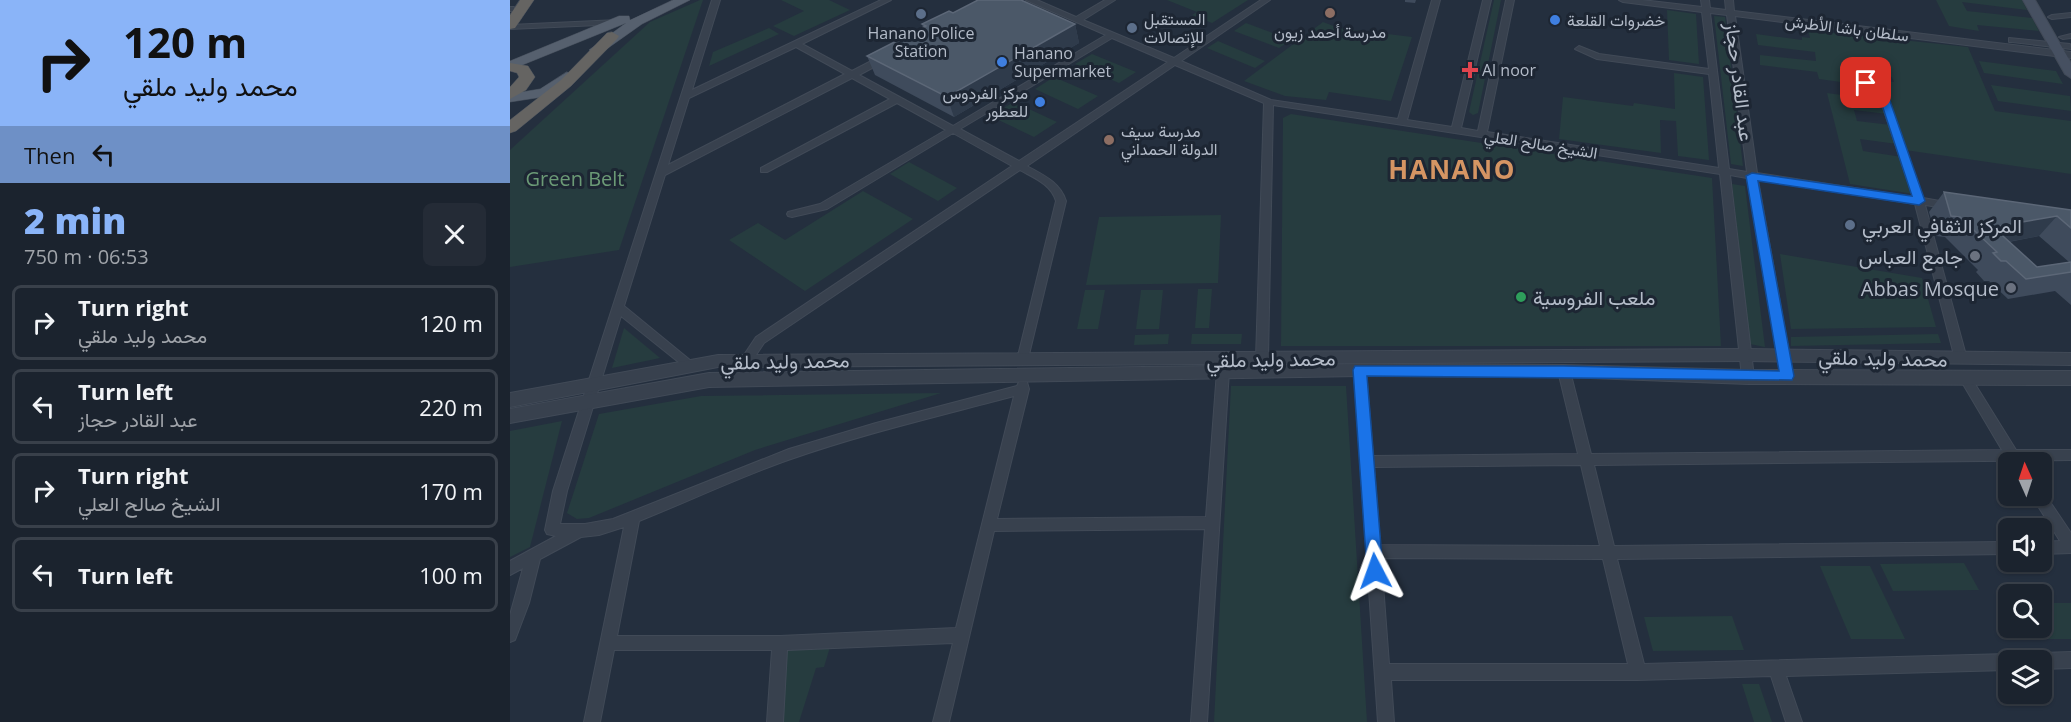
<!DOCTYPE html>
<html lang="en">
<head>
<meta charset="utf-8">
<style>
  body { margin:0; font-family:"Open Sans",Vazirmatn,sans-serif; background:#242b36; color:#f1f3f6; height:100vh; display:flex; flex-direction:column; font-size:22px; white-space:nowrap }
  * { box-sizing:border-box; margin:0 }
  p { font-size:20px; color:#a0a4aa }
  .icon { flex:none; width:33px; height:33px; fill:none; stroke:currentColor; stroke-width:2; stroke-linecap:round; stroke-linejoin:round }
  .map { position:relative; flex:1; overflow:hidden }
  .details { display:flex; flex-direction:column; background:#1b232e; width:510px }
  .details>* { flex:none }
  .top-card { background:#8ab4f8; color:#111; overflow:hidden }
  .needle { width:39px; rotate:357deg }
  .tools { position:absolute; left:1488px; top:452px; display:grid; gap:12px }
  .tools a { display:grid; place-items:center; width:54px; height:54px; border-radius:9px; background:#1b232e; box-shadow:0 2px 4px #0004,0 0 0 2px #39404a; font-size:30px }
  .pin { position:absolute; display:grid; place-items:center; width:51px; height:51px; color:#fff; margin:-26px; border-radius:12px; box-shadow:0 3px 9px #0006 }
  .me { position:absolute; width:66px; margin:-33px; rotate:356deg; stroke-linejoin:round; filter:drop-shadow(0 0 4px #0008) }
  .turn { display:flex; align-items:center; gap:21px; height:126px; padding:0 24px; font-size:27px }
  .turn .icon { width:78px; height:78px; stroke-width:2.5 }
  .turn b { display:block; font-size:42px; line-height:51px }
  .then { display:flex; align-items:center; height:57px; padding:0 24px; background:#0003; gap:12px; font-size:22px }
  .round { display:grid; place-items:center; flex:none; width:63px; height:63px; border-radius:9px; background:#242b36 }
  .headline { display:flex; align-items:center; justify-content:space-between; height:102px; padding:0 24px }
  h1 { font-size:36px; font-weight:800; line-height:45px; color:#8ab4f8 }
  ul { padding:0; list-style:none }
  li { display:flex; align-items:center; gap:18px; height:75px; margin:0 12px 9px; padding:0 12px; border:3px solid #39404a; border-radius:9px }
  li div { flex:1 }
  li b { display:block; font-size:22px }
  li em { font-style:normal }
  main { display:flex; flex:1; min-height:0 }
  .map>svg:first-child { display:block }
  .green { fill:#263c3f }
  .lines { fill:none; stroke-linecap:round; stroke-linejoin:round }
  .minor-casing { stroke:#414a57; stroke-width:2 }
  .tertiary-casing { stroke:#414a57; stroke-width:2 }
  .secondary-casing { stroke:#414a57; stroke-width:2 }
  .primary-casing { stroke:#414a57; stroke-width:1 }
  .trunk-casing { stroke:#434c59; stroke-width:1 }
  .minor { fill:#38414e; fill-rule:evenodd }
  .tertiary { fill:#38414e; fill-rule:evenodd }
  .secondary { fill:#465061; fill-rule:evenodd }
  .primary { fill:#56606e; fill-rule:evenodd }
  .trunk { fill:#656462; fill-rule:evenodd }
  .wall { fill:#3f4b5c; fill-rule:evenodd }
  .shaded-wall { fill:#2f3b4b }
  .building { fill:#4b5868; stroke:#5c6777; stroke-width:1.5 }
  .route { fill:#1a73e8; stroke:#114b97; stroke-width:1.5 }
  .education-dot { fill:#8d6e63; stroke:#1d2633; stroke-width:2 }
  .service-dot { fill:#5c6f8a; stroke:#1d2633; stroke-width:2 }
  .shop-dot { fill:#3f7fe0; stroke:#1d2633; stroke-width:2 }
  .health-dot { fill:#e0444e; stroke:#1d2633; stroke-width:2 }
  .worship-dot { fill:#6b7280; stroke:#1d2633; stroke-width:2 }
  .leisure-dot { fill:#2e9e5b; stroke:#1d2633; stroke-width:2 }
  .labels { text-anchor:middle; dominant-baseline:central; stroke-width:6; stroke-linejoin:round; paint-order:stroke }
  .far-poi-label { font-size:16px; fill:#b4bcc9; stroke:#1d2633; text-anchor:start }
  .far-street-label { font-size:16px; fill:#b4bcc9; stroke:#1d2633 }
  .street-label { font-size:20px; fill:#b4bcc9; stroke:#1d2633 }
  .park-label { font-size:20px; fill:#6b9a76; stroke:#1d2633 }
  .poi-label { font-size:20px; fill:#b4bcc9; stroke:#1d2633; text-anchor:start }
  .district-label { font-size:26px; font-weight:bold; letter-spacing:1.5px; fill:#d59563; stroke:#1d2633 }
</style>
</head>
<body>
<main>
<section class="details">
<div class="top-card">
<div class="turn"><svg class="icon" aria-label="right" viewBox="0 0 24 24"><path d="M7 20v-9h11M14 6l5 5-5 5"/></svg><div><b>120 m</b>محمد وليد ملقي</div></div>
<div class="then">Then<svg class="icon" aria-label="left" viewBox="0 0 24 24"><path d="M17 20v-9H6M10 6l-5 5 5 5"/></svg></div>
</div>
<div class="headline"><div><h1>2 min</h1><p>750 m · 06:53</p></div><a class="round"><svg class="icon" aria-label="close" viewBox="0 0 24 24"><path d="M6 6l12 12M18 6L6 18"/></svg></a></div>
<ul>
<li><svg class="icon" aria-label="right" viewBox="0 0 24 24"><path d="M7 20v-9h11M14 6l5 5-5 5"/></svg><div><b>Turn right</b><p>محمد وليد ملقي</p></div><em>120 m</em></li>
<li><svg class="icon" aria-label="left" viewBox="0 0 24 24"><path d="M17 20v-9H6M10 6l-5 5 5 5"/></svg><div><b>Turn left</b><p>عبد القادر حجاز</p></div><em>220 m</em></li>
<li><svg class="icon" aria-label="right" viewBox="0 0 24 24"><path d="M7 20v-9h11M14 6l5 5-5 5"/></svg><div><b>Turn right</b><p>الشيخ صالح العلي</p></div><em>170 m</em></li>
<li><svg class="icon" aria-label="left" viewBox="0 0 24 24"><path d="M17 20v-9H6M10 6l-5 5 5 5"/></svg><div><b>Turn left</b></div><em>100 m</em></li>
</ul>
</section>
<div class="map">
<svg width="1561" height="722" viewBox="0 0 1561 722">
  <rect width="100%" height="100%" fill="#242f3e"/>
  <g class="green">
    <path d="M190,0H193L109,250L0,267V150L140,22Z"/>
    <path d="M271,0H319L340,10L284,36L263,26L294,11Z"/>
    <path d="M657,0H738L702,23L682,15L687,12Z"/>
    <path d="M984,0H991L968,113L963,115L959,112Z"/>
    <path d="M1426,0H1512L1517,10L1452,2L1457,11L1522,18L1529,31L1467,25L1469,31L1439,26Z"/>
    <path d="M1157,10L1186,14L1189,64L1159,60Z"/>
    <path d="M1204,16L1215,17L1233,166L1221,164Z"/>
    <path d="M813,22L829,28L902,37L881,101L819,92L816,100L775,96L734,81Z"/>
    <path d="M736,23L781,40L769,48L724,31Z"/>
    <path d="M259,28L269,34L199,66L203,52Z"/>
    <path d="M1298,30L1458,47L1485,111L1561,121V174L1395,150L1375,81L1384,82L1382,77L1342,71L1345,84L1309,79L1307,72L1250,65V55L1306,61L1305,52L1248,45L1246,34L1292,40V37L1300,38Z"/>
    <path d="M708,41L755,61L745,68L697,48Z"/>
    <path d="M582,54L626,72L609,83L565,64Z"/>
    <path d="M1469,61L1546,71L1553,84L1474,73Z"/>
    <path d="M1164,73L1193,77L1199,160L1168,156L1166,121L1150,120L1151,153L1049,139L1053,97L1123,106L1124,103L1165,109Z"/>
    <path d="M544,77L588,96L568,109L525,89Z"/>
    <path d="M1481,85L1560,96L1561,111L1488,101Z"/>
    <path d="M1317,93L1375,101L1377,114L1344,110L1347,121L1381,125L1387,144L1350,139L1353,151L1392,157L1404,194L1340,184Z"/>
    <path d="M504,102L547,122L524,137L480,116Z"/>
    <path d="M781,114L1202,178L1211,346H771L773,118Z"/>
    <path d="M399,162L447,188L428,201L380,174Z"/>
    <path d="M1222,184L1235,186L1255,347L1240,344Z"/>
    <path d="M353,191L403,219L295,291L219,240L248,223L275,240Z"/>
    <path d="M711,215L708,283L576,285L589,217Z"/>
    <path d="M1270,254L1412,278L1426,327L1281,329Z"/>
    <path d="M688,289H702L699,328H685Z"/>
    <path d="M575,290H595L588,329H567Z"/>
    <path d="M631,290H653L649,329H626Z"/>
    <path d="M114,328L150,358L102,368Z"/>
    <path d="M659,334L658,344L624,345L625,335Z"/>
    <path d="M682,334H732L731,344H681Z"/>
    <path d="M1428,334L1431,343L1281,346V337Z"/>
    <path d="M721,386H836L857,722H704Z"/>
    <path d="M431,393L245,450L79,518L67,519L57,513L89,414L191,396Z"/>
    <path d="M52,421L20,547L0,557V431Z"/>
    <path d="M1454,563L1469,590L1383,591L1370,564Z"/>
    <path d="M1310,566H1360L1395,639H1341Z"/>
    <path d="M1532,603H1561V639H1521L1514,627H1532Z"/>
    <path d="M1222,616L1234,650L1143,651L1134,617Z"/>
    <path d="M320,647L314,667L306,668L289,722H268L274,653L279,649Z"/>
    <path d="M1232,684H1249L1262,722H1244Z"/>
  </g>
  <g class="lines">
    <defs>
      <g id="minor">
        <path d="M202,0H210L182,90L371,0H381L292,44L342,71L371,56H377V60L349,75L443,126L596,35L516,0H527L566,17L595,0H605L573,20L664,58L751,0H760L671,61L761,100L888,119L922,0H930L897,120L942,127L973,0H981L951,128L968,131L996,0H1004L977,132L1209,168L1199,74L1087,59L1065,49L1069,46L1089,54L1199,69L1192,12L1113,2L1109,0H1132L1192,7L1191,0H1199L1200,8L1216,10L1215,0H1223L1224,11L1561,52V58L1225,16L1247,173L1403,197L1371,102L1353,85V81H1359L1379,101L1413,198L1441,203L1446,206L1441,209L1415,205L1457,359L1455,362H1447L1445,359L1405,204L1248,180L1283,376L1281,379H1273L1237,178L1220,175L1244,377L1242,380H1234L1232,377L1210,174L763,105L758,359L756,362H748L746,359L754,103L665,65L517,166C533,175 550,182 556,201L517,363H509L507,360L546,201C541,184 524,178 510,170L254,343L240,364H232L230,361L246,337L502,166L443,133L317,209L282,217L278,216L277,214L278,212L310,204L436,130L387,103L257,172H251V168L380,99L342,78L155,175L114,306L186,365L184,368H176L111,316L57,491L50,524H75L103,519L279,449L366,423L507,386L509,382H517L519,389L487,519L696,517L707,371L709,368H717L719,371L697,722H681L695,529L484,531L439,722H423L443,643L277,650L273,722H257L262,650H104L90,722H74L114,527L89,535L71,537L30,559L19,603L5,640L0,642V615L13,568L0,575V561L46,536L37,534L35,530L43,491ZM1200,13L1217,15L1237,172L1219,169ZM602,38L658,62L509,161L450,129ZM286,47L335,74L158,165L179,98ZM504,396L446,628L270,636H107L129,521C179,501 227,478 278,460C352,434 429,416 504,396Z"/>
        <rect x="0" y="7" width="4" height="4"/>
        <path d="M1561,13V17L1542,19L1538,17L1542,15Z"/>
        <path d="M108,20L112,22L111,24L0,29V25Z"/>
        <path d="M1561,34V38L1553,39L1549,37Z"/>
        <path d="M1499,38L1560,44L1561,49L1502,42H1499Z"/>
        <path d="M850,365L854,367L856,370L863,456L1068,454L1048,371L1050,368H1058L1060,371L1081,454L1492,450L1450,379L1452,376H1460L1506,450H1561V460L1084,465L1104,546L1498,542V554L1107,559L1134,664L1498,654L1503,657L1505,660H1498V670L1276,676L1292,722H1276L1261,676L1128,680H881L884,722H868L844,370L846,367ZM1071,465L1090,546L870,545L864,467ZM871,558L1093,559L1118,664H879Z"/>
        <path d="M1532,490L1561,533V553L1532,554V542L1550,541L1521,495H1532Z"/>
        <path d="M1561,652V668L1532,669V660H1525L1527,656L1532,653Z"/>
      </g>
      <g id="tertiary">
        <path d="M1236,349L1561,353V365L1236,361L208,367L0,407V393L208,355Z"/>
        <path d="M850,364L1054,365L1238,370L1561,371V385L1238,384L1054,377L850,376L199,387L0,423V409L199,373Z"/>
      </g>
      <path id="secondary" d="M1513,0H1525L1561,63V78L1555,74Z"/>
      <g id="primary">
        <path d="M163,0H180L132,24L91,53L86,54L79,50L116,23L0,70V61L109,16H119L120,20Z"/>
        <path d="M57,72L64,76L62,79L39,96L0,102V94L30,89Z"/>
      </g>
      <g id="trunk">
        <path d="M10,0H24L5,28L0,29V15Z"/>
        <path d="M102,32L109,36L107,39L61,86L6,131L0,133V120L51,80L97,33Z"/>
        <path d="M0,63L18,66L25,77L16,90L0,99V87L9,77L7,73L0,71Z"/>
      </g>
    </defs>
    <use href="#minor" class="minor-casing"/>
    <use href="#tertiary" class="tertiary-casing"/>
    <use href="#secondary" class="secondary-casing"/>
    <use href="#primary" class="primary-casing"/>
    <use href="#trunk" class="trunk-casing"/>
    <use href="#minor" class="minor"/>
    <use href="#tertiary" class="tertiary"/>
    <use href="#secondary" class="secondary"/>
    <use href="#primary" class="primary"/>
    <use href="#trunk" class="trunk"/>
  </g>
  <g class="wall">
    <path d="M895,0H906L905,3L895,2Z"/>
    <path d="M443,13L565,24L569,43L444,117L365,75L357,56L413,28L412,24Z"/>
    <path d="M1434,192L1561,210V305L1545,291L1498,299L1479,281H1474L1466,272L1468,270L1435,237L1426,236L1419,212ZM1529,236L1559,262L1527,267L1499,242Z"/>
  </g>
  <g class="shaded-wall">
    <path d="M565,24L569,43L444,117L437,97Z"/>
    <path d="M1547,216L1529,236L1480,245L1483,227Z"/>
  </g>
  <g class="building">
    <path d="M468,0H511L565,24L437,97L357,56L416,26L412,24L439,11L443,13Z"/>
    <path d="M1434,192L1561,210V228L1547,216L1483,227L1527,267L1561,262V272L1516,279L1496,261H1491L1483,253L1487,252L1450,217L1441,216Z"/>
  </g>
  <path class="route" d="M1356,80L1380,101L1415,201L1409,205L1248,181L1284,376L1282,380L857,376L873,571L871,577L865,579L859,577L857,571L843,370L845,366H1054L1269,371L1236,176L1242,173L1402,196L1371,102L1351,83Z"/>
  <g class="education-dot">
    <circle cx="820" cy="13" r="6"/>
    <circle cx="599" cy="140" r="6"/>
  </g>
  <g class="service-dot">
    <circle cx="411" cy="14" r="6"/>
    <circle cx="622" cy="28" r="6"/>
    <circle cx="1340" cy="225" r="6"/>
  </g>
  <g class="shop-dot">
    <circle cx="1045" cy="20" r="6"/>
    <circle cx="492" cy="62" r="6"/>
    <circle cx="530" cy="102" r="6"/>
  </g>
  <path class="health-dot" d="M957 61h6v6h6v6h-6v6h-6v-6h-6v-6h6z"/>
  <g class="worship-dot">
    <circle cx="1465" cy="256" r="6"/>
    <circle cx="1501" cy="288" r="6"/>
  </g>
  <circle class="leisure-dot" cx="1011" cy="297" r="6"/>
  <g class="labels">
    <g class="far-poi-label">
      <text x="634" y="19">المستقبل<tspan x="634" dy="18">للإتصالات</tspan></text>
      <text x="1057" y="20">خضروات القلعة</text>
      <text x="820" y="32" text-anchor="middle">مدرسة أحمد زيون</text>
      <text x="411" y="33" text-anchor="middle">Hanano Police<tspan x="411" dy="18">Station</tspan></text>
      <text x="504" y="53">Hanano<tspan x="504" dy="18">Supermarket</tspan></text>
      <text x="972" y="70">Al noor</text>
      <text x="518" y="93" text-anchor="end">مركز الفردوس<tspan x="518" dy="18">للعطور</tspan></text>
      <text x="611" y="131">مدرسة سيف<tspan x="611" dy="18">الدولة الحمداني</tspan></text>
    </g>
    <g class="far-street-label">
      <text transform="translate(1337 28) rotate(7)">سلطان باشا الأطرش</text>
      <text transform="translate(1031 144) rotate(9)">الشيخ صالح العلي</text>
    </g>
    <g class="street-label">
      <text transform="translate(1230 82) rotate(83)">عبد القادر حجاز</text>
      <text transform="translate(1373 358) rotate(1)">محمد وليد ملقي</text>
      <text transform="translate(761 359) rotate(-1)">محمد وليد ملقي</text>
      <text transform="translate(275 361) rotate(-1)">محمد وليد ملقي</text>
    </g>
    <g class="park-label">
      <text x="65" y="178">Green Belt</text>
    </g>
    <g class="poi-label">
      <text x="1352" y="225">المركز الثقافي العربي</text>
      <text x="1453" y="256" text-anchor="end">جامع العباس</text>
      <text x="1489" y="288" text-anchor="end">Abbas Mosque</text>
      <text x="1023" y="297">ملعب الفروسية</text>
    </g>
    <g class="district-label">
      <text x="942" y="169">HANANO</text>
    </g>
  </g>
</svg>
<div class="tools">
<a><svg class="needle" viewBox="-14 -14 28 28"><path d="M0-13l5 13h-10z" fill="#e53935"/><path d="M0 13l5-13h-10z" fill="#a0a4aa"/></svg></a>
<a><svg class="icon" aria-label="sound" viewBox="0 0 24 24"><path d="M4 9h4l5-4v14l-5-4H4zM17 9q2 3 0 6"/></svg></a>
<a><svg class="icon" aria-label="search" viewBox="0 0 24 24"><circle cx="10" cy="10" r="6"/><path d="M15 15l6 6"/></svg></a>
<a><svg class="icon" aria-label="layers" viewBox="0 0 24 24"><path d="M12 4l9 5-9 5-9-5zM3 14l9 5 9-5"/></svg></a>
</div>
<div class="pin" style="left:1356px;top:83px;background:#d93025"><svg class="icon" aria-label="arrive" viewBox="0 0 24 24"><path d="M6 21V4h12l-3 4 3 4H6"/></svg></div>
<svg class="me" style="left:865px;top:571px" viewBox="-20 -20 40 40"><path d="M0-17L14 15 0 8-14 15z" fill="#1a73e8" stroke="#fff" stroke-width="4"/></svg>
</div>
</main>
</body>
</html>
